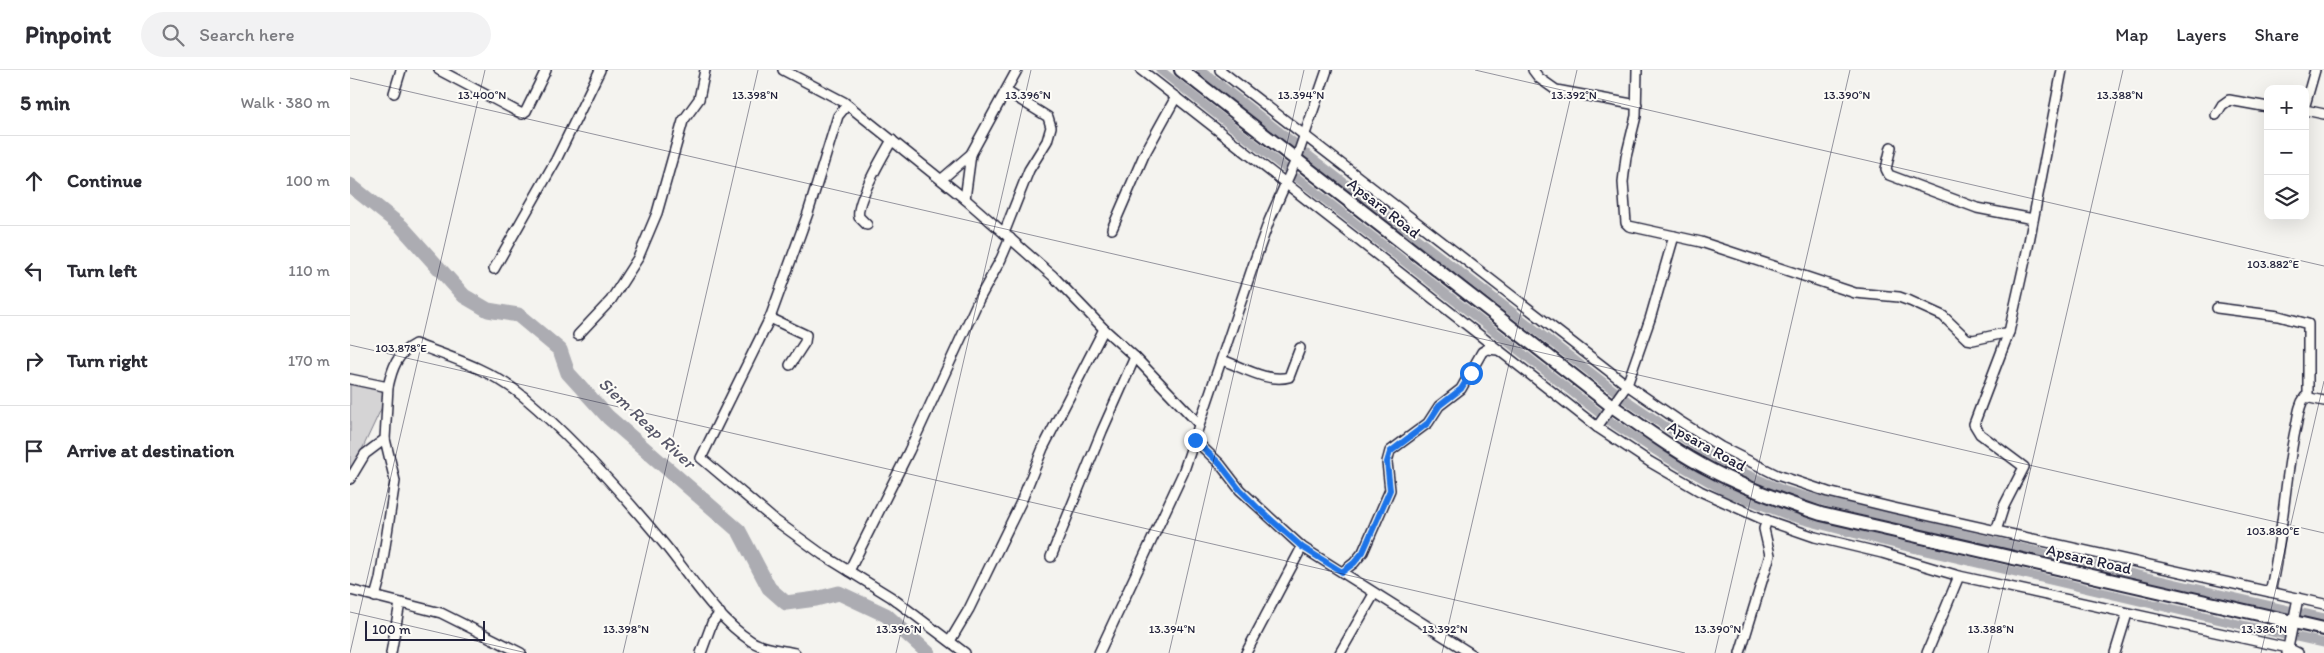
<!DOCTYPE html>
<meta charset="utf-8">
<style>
:root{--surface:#fff;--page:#f2f2f3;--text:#2b2b33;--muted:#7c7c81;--line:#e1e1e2}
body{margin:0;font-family:Itim,sans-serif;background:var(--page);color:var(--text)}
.controls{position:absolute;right:15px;top:15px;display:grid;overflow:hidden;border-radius:10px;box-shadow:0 5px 20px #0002}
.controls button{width:45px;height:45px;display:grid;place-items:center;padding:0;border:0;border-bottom:1px solid var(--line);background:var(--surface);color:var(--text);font:25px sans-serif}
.scale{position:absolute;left:15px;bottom:12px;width:120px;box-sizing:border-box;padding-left:5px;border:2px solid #22223b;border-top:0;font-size:14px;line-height:18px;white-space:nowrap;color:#22223b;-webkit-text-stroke:4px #fdfcf7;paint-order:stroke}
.stop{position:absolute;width:15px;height:15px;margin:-11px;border:4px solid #1a73e8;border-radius:50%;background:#fff}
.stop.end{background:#1a73e8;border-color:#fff;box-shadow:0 1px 5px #0008}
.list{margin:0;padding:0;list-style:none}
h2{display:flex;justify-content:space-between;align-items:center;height:65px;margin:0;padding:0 20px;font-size:21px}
h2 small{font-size:16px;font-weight:400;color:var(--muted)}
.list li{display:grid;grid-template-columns:32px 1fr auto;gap:15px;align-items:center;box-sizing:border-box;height:90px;padding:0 20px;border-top:1px solid var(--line)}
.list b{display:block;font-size:19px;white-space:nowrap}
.list em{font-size:16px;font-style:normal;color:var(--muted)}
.icon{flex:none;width:28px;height:28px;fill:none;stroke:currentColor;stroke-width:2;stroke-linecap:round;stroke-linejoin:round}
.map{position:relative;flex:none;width:1974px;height:583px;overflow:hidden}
header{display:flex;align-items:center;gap:30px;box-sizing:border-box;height:70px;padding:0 25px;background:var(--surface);border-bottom:1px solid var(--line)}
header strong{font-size:24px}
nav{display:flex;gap:28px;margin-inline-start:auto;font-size:18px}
.search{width:350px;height:45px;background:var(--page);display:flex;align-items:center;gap:12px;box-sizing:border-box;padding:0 18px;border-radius:28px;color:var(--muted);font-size:19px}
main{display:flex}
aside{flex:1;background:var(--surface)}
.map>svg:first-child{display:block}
</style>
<header>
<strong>Pinpoint</strong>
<div class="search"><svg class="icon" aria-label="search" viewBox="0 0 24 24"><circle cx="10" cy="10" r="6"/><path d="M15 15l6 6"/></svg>Search here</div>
<nav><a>Map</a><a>Layers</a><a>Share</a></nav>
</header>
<main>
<aside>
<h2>5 min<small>Walk · 380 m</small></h2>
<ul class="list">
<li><svg class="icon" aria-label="ahead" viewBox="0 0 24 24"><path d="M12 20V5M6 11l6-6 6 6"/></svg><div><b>Continue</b></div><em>100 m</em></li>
<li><svg class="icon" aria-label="left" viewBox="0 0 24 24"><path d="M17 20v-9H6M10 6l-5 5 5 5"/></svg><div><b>Turn left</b></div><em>110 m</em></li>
<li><svg class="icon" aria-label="right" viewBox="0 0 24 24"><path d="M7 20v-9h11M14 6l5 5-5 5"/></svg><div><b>Turn right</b></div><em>170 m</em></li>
<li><svg class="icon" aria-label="arrive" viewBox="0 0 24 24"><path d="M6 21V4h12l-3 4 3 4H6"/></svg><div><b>Arrive at destination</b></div></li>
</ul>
</aside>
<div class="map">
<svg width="1974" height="583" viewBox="0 0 1974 583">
<rect width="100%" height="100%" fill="#f4f3ef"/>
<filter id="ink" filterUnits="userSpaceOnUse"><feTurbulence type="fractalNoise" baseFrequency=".02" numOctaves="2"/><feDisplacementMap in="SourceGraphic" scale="10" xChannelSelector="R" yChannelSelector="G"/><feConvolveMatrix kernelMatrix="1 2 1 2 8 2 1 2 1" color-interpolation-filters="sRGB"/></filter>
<g filter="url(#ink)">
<path fill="#d5d4d5" stroke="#7c7b88" d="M 0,304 L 40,320 L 0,405 Z"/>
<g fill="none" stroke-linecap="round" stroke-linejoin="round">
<g stroke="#acacb2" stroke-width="9">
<path d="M 810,0 L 935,98"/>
<path d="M 851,0 L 947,75"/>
<path d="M 957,84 L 1265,321"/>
<path d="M 946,107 L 1249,343"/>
<path d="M 1275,329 L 1352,381 L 1394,403 L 1433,420 L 1483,434 L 1938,540"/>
<path d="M 1259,351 L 1314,386 L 1375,421 L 1442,447 L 1529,470 L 1935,565"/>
<path d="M 1952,543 L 1974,548"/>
<path d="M 1947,567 L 1974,573"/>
</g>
<path stroke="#acacb2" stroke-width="15" d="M 0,115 L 51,156 L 114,226 L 138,240 L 168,245 L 210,280 L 218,303 L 258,347 L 389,461 L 419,518 L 436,533 L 466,529 L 489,523 L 536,545 L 578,583"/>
<g stroke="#22223b" stroke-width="12">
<g id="street">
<path d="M 89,0 L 172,44 L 176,41 L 196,0"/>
<path d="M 433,0 L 494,32 L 615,129 L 703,206 L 754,259 L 785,287 L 849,354"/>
<path d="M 791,0 L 1247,357 L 1300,392 L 1350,421 L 1410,448 L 1465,467 L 1532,483 L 1609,506 L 1938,578 L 1948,583"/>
<path d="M 870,0 L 1277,315 L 1328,350 L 1371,377 L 1427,405 L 1478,422 L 1544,438 L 1974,534"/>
<path d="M 1183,0 L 1189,8 L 1206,20 L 1287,35"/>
<path d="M 44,23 L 51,0"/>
<path d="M 497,35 L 488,46 L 458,143 L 420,248 L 351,388 L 422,448 L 473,485 L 541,527 L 615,583"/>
<path d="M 1955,35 L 1965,0"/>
<path d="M 1955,40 L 1974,44"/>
<path d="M 1866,45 L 1872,35 L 1879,30 L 1918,37"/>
<path d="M 1541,77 L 1536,99 L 1539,105 L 1627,138 L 1683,149"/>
<path d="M 592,109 L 621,84 L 667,0"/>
<path d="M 615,129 L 621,84"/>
<path d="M 517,155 L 509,147 C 505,133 534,84 542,70"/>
<path d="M 762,159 L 794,85 L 826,27"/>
<path d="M 654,163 L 679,100 L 697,71 L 701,57 L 698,47 L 656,21"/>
<path d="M 1324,166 L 1351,172 L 1505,223 L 1549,227 L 1560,231 L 1593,246 L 1617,269 L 1623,270 L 1659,262"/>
<path d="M 144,199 L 206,90 L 250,0"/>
<path d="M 1867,238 L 1929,246 L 1958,254 L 1958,327"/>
<path d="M 420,248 L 456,265 L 455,272 L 440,295"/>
<path d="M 228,265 L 261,230 L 288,188 L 307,143 L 333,51 L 349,29 L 355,0"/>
<path d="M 872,290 C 892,297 918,313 939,307 L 950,278"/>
<path d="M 0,309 L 38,317 C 42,299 47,283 65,274 C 103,288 142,300 174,327 C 226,371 272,423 315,475 C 341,507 366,548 401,571 C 413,579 431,580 445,583"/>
<path d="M 1247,357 L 1277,315 L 1300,249 L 1324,166 L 1279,156 L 1276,153 L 1273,112 L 1276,87 L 1286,46 L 1287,0"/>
<path d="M 845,370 L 870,394 L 890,420 L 952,477 L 1120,583"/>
<path d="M 0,409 L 15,384 L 35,369 L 38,317"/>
<path d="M 1646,461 L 1654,436 L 1674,397 L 1630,364 L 1624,354 L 1659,262 L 1678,177 L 1712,0"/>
<path d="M 701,487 L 752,361 L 785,287"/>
<path d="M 499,501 L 559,381 L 629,229 L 651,189 L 660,168"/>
<path d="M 992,502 L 1004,493 L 1013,482 L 1040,420 L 1037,392 L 1040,381 L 1078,353 L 1089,336 L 1111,319 L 1132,282 L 1137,279 L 1148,280"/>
<path d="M 0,520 L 91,543 L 171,583"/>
<path d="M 1920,522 C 1933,469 1934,414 1945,361 C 1948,350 1948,336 1955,327 L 1974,331"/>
<path d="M 25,527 L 30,509 L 45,411 L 35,369"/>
<path d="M 600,571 L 619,539 L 671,432 L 693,378 L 754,259"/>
<path d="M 41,583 L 50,533"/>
<path d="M 351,583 L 362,553 L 370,543"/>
<path d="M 749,583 L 833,403 L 905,190 L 919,151 L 946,90 L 977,0"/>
<path d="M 896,583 L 952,477"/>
<path d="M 990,583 L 1024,524"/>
<path d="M 1390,583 L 1420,485 L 1414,459 L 1417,450"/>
<path d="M 1577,583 L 1609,506"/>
<path d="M 1765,583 L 1777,544"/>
<path d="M 1937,583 L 1948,528"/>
</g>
</g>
<g stroke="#22223b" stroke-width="16">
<path id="secondary" d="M 831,0 L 1262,336 C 1294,358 1326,382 1361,400 C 1397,419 1434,432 1471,444 L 1974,559"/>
</g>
<use href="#street" stroke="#fdfcf7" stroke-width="9"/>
<use href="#secondary" stroke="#fdfcf7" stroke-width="12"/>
</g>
</g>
<g fill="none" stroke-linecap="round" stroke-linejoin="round" filter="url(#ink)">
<path stroke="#1a73e8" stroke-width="6" d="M 845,370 L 870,394 L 890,420 L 909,439 L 952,477 L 992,502 L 1004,493 L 1013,482 L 1040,420 L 1037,392 L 1040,382 L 1078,353 L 1089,336 L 1111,319 L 1121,303"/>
</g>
<path fill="none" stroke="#22223b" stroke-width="1" stroke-opacity="0.45" d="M 1125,0 L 1974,196M 0,8 L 1974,463M 0,275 L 1335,583M 0,542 L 177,583M 0,583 L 135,0M 273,583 L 408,0M 546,583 L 681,0M 819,583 L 954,0M 1092,583 L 1227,0M 1365,583 L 1500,0M 1638,583 L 1773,0M 1911,583 L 1974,311"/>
<g text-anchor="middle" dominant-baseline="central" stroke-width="4" stroke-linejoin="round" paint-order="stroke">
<g font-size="16" fill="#22223b" stroke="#fdfcf7">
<text transform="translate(1034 138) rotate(38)">Apsara Road</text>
<text transform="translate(1357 376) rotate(29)">Apsara Road</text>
<text transform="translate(1739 489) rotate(13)">Apsara Road</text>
</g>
<g font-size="18" font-style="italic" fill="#59596b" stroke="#fdfcf7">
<text transform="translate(297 353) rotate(43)">Siem Reap River</text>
</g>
</g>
<g font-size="12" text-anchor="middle" fill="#22223b" stroke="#fdfcf7" stroke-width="4" stroke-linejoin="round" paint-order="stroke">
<text x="132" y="29">13.400°N</text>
<text x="405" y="29">13.398°N</text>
<text x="678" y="29">13.396°N</text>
<text x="1224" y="29">13.392°N</text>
<text x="1497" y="29">13.390°N</text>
<text x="1770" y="29">13.388°N</text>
<text x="951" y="29">13.394°N</text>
<text x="1923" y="198">103.882°E</text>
<text x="51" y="282">103.878°E</text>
<text x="1923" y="465">103.880°E</text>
<text x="276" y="563">13.398°N</text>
<text x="549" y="563">13.396°N</text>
<text x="822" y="563">13.394°N</text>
<text x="1095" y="563">13.392°N</text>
<text x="1368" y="563">13.390°N</text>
<text x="1641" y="563">13.388°N</text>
<text x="1914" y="563">13.386°N</text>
</g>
</svg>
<div class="controls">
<button>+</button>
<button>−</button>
<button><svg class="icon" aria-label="layers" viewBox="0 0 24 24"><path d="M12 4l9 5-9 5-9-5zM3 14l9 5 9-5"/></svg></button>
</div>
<div class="scale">100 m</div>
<div class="stop" style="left:1121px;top:303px"></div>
<div class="stop end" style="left:845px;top:370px"></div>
</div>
</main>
